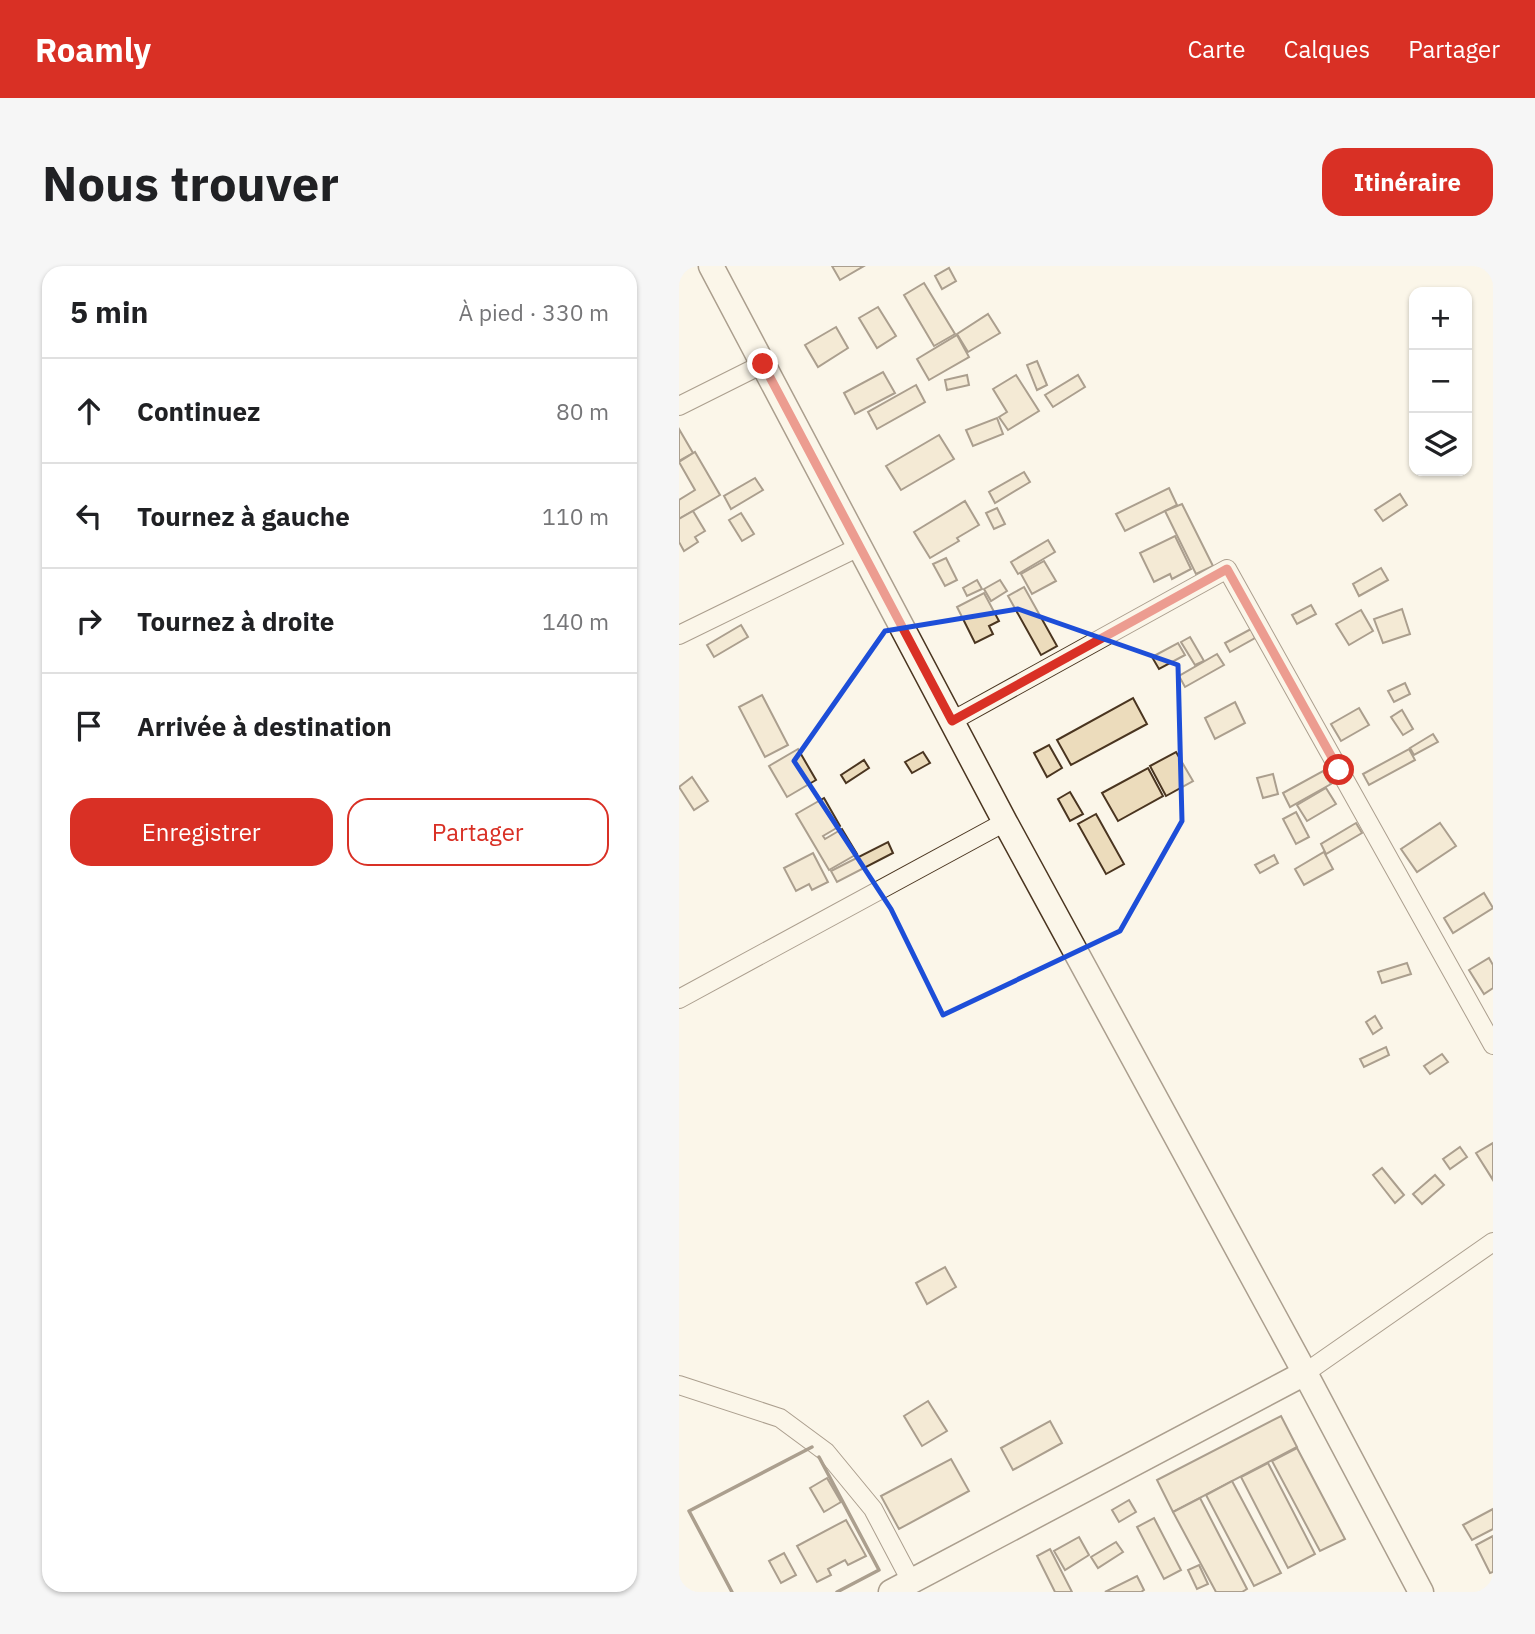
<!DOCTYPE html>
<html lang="fr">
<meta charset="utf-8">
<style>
:root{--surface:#fff;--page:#f6f6f6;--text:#202124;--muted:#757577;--line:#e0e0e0;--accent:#d93025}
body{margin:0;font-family:"IBM Plex Sans",sans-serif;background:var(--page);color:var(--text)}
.controls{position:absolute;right:21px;top:21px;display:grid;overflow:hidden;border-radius:14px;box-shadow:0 2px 5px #0004}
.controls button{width:63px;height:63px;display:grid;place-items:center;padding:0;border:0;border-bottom:2px solid var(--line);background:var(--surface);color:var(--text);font:35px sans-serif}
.stop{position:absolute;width:21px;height:21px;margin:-16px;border:5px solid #d93025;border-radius:50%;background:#fff}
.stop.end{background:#d93025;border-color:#fff;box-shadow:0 2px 7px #0008}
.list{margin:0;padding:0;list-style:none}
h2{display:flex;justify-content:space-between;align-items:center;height:91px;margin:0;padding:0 28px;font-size:30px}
h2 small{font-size:23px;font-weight:400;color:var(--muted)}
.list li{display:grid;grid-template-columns:46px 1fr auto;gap:21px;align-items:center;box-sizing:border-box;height:105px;padding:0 28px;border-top:2px solid var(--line)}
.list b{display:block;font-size:26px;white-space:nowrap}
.list em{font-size:23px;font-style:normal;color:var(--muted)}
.actions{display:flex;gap:14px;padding:21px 28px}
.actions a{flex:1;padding:16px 0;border:2px solid var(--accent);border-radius:21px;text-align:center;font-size:24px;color:var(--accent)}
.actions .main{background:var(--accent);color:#fff}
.icon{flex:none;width:38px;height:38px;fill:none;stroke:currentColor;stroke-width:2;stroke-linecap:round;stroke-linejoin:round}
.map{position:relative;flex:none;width:814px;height:1326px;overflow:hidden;border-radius:21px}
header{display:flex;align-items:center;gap:42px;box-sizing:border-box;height:98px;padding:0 35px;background:var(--accent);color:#fff}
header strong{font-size:33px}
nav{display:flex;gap:38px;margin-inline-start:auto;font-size:24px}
.intro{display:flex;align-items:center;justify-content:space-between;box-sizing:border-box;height:168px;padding:0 42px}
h1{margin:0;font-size:49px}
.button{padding:18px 32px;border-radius:21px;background:var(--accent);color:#fff;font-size:24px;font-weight:700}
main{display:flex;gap:42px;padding:0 42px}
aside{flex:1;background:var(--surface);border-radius:21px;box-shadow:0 2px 5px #0004}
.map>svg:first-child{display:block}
</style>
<header>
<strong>Roamly</strong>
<nav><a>Carte</a><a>Calques</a><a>Partager</a></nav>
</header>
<div class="intro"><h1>Nous trouver</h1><a class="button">Itinéraire</a></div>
<main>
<aside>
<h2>5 min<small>À pied · 330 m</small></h2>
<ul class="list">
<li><svg class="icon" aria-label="ahead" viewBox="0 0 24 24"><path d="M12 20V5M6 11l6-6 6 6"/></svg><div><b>Continuez</b></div><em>80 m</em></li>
<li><svg class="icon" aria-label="left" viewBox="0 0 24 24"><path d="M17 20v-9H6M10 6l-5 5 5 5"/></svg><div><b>Tournez à gauche</b></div><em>110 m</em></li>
<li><svg class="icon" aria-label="right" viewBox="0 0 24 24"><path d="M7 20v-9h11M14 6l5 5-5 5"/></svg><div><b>Tournez à droite</b></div><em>140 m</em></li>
<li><svg class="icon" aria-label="arrive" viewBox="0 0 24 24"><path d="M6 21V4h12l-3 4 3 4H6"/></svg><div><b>Arrivée à destination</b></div></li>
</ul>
<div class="actions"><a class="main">Enregistrer</a><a>Partager</a></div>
</aside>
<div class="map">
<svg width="814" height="1326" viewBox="0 0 814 1326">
<rect width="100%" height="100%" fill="#fbf6e9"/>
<g fill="#ecdcbc" stroke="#4a3520" stroke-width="2">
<path d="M 153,0 L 185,0 L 161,14 Z"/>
<path d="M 270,2 L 277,15 L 263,23 L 256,10 Z"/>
<path d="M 245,17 L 276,68 L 255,80 L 225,29 Z"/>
<path d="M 199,41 L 217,70 L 198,82 L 180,52 Z"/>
<path d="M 309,48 L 321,67 L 289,86 L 278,68 Z"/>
<path d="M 157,61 L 169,82 L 139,101 L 126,79 Z"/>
<path d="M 278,69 L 290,91 L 250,114 L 238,93 Z"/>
<path d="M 358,95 L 368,119 L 358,124 L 348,99 Z"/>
<path d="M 204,106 L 216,127 L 176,148 L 165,127 Z"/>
<path d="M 288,109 L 290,119 L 268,124 L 266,114 Z"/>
<path d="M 337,109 L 360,145 L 329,164 L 320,151 L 328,146 L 314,123 Z"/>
<path d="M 399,109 L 406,121 L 374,141 L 366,129 Z"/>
<path d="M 237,119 L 246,136 L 198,163 L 189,146 Z"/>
<path d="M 318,152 L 324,168 L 294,180 L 287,164 Z"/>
<path d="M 0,163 L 14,187 L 0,195 Z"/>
<path d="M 260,169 L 275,193 L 222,224 L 207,200 Z"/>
<path d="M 16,186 L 41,229 L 0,253 L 0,234 L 16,224 L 0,196 Z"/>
<path d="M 345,206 L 351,216 L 316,237 L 310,226 Z"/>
<path d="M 76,212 L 84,224 L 52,243 L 45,230 Z"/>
<path d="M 490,222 L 498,239 L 446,265 L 437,248 Z"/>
<path d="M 721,228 L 728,239 L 704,255 L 696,244 Z"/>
<path d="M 286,235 L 300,259 L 278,272 L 280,275 L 251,292 L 235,266 Z"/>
<path d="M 503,238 L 534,300 L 517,308 L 486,245 Z"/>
<path d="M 318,242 L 326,258 L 315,263 L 307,247 Z"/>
<path d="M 14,245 L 26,265 L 16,271 L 19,276 L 5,285 L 0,276 L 0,253 Z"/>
<path d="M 62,247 L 75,268 L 63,275 L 50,254 Z"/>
<path d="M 496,270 L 512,303 L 493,313 L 491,308 L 475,316 L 461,287 Z"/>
<path d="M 369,274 L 376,286 L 339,308 L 332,296 Z"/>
<path d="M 267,292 L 278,314 L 266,320 L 254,298 Z"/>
<path d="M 365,295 L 377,315 L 353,328 L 342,308 Z"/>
<path d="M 702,302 L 709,314 L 680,330 L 674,318 Z"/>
<path d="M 298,314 L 303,323 L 288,330 L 284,322 Z"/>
<path d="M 321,314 L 328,325 L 312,335 L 305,323 Z"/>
<path d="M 345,321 L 378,380 L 362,389 L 329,330 Z"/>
<path d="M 305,327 L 320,355 L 310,360 L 314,368 L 296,377 L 278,341 Z"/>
<path d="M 632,339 L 637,348 L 618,358 L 613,349 Z"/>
<path d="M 723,343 L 731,368 L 704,377 L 695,353 Z"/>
<path d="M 682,344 L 694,365 L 670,379 L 657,358 Z"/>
<path d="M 62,359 L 69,371 L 35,391 L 28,379 Z"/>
<path d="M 572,363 L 576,372 L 551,386 L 546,377 Z"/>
<path d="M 511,371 L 525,395 L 516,399 L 502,376 Z"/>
<path d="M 499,377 L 506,389 L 480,403 L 473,391 Z"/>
<path d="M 538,388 L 545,399 L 506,421 L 500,410 Z"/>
<path d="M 726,417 L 731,428 L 715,436 L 709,425 Z"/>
<path d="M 83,429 L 109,479 L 86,491 L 60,441 Z"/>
<path d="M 454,432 L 468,458 L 392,499 L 378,474 Z"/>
<path d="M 556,436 L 566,457 L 536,473 L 526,452 Z"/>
<path d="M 680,442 L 690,459 L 662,475 L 652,458 Z"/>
<path d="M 723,444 L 734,463 L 724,469 L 712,451 Z"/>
<path d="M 754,468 L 759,476 L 735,489 L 731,482 Z"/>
<path d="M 370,479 L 383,502 L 368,511 L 355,487 Z"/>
<path d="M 119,483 L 137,514 L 108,531 L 90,500 Z"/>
<path d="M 730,483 L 736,494 L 690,519 L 684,508 Z"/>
<path d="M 244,486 L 251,497 L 233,507 L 226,496 Z"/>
<path d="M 497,486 L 514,515 L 487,530 L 471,500 Z"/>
<path d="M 185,494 L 190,502 L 167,517 L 162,509 Z"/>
<path d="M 469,502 L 484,530 L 439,555 L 423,527 Z"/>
<path d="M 644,505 L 652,518 L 611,541 L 604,527 Z"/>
<path d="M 594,508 L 599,528 L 584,532 L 578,512 Z"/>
<path d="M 13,511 L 29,535 L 15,544 L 0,521 Z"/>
<path d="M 647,522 L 657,538 L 628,555 L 618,539 Z"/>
<path d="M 391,526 L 404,548 L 391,555 L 379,533 Z"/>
<path d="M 145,532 L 161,560 L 144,570 L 146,573 L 163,563 L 178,588 L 150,604 L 117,548 Z"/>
<path d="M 617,546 L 630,571 L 617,578 L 604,553 Z"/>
<path d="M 417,548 L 445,598 L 427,608 L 399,558 Z"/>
<path d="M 677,557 L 683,567 L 647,588 L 642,578 Z"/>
<path d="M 761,557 L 777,580 L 738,606 L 722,583 Z"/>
<path d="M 209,576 L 214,587 L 158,616 L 152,605 Z"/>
<path d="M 645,586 L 654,603 L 625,619 L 616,603 Z"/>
<path d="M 134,587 L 149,616 L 133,624 L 130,618 L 117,625 L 105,602 Z"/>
<path d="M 595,589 L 599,597 L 581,607 L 576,599 Z"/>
<path d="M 805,627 L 814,642 L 774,667 L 765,652 Z"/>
<path d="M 810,692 L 814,699 L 814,722 L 805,728 L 790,704 Z"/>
<path d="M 728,697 L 732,708 L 703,717 L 699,706 Z"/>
<path d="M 696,750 L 703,762 L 694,768 L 687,756 Z"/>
<path d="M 707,781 L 710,789 L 685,801 L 681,793 Z"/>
<path d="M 763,788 L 769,796 L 751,808 L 745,800 Z"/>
<path d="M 814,877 L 814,914 L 797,887 Z"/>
<path d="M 781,881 L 788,891 L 771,903 L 764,893 Z"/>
<path d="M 703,902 L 725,929 L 716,937 L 694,909 Z"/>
<path d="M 756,909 L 765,919 L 743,938 L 734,928 Z"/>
<path d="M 266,1001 L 277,1021 L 248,1038 L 237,1017 Z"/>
<path d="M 249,1135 L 268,1165 L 243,1180 L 225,1150 Z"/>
<path d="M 602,1150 L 618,1181 L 494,1246 L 478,1214 Z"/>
<path d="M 371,1155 L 383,1177 L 334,1204 L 322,1182 Z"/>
<path d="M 618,1182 L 666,1273 L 641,1285 L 593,1195 Z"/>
<path d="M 272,1193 L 290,1225 L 220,1263 L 202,1230 Z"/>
<path d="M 589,1197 L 636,1288 L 609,1302 L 562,1211 Z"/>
<path d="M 148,1212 L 162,1236 L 145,1246 L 131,1222 Z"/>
<path d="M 553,1215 L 602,1307 L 575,1320 L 527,1229 Z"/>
<path d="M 521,1232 L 568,1323 L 563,1326 L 537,1326 L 494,1246 Z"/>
<path d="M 450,1234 L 457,1246 L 440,1256 L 433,1244 Z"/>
<path d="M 814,1243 L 814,1263 L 793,1274 L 784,1259 Z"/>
<path d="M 475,1252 L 502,1304 L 485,1313 L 458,1261 Z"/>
<path d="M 167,1254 L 187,1290 L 169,1299 L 166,1294 L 149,1303 L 152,1309 L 138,1316 L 118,1280 Z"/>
<path d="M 814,1270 L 814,1306 L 811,1307 L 797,1279 Z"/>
<path d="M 400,1271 L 410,1289 L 386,1304 L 375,1285 Z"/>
<path d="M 437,1276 L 444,1286 L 419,1302 L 412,1291 Z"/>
<path d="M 371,1283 L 393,1326 L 376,1326 L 358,1290 Z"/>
<path d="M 105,1287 L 117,1309 L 102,1317 L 90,1295 Z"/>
<path d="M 520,1299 L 529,1318 L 518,1323 L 509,1304 Z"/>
<path d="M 458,1310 L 465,1324 L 462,1326 L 426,1326 Z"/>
</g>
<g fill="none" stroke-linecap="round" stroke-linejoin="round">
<g stroke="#4a3520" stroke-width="20">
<g id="street">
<path d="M 0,140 L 84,98"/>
<path d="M 0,369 L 180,281"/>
<path d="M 273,455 L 548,303 L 814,779"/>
<path d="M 0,733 L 326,556"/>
<path d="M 626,1107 L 814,976"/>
<path d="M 0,1119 L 101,1152 L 147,1186 L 194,1243 L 232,1315"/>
</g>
</g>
<g stroke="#4a3520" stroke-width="27">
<g id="secondary">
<path d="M 32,0 L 326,556 L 626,1107 L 742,1326"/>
<path d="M 212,1326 L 626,1107"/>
</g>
</g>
<use href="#street" stroke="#fbf6e9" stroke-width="18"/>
<use href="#secondary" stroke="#fbf6e9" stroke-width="24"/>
<g stroke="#4a3520" stroke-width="3.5">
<path d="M 140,1191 L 200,1304 L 158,1326"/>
<path d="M 53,1326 L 10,1245 L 133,1181"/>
</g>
</g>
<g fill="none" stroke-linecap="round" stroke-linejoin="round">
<path stroke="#d93025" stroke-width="9" d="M 84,98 L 273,455 L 548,303 L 660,504"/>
</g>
<path d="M0 0H814V1326H0ZM 339,343 L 499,399 L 503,555 L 441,665 L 264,749 L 212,643 L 115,495 L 206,365 Z" fill="#fbf6e9" fill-opacity=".55" fill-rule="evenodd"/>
<path fill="none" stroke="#1d4ed8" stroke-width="5" stroke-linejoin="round" d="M 339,343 L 499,399 L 503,555 L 441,665 L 264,749 L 212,643 L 115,495 L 206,365 Z"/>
</svg>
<div class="controls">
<button>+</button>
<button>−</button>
<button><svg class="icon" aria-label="layers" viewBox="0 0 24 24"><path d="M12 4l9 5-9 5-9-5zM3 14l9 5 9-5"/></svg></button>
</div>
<div class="stop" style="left:660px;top:504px"></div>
<div class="stop end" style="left:84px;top:98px"></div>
</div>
</main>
